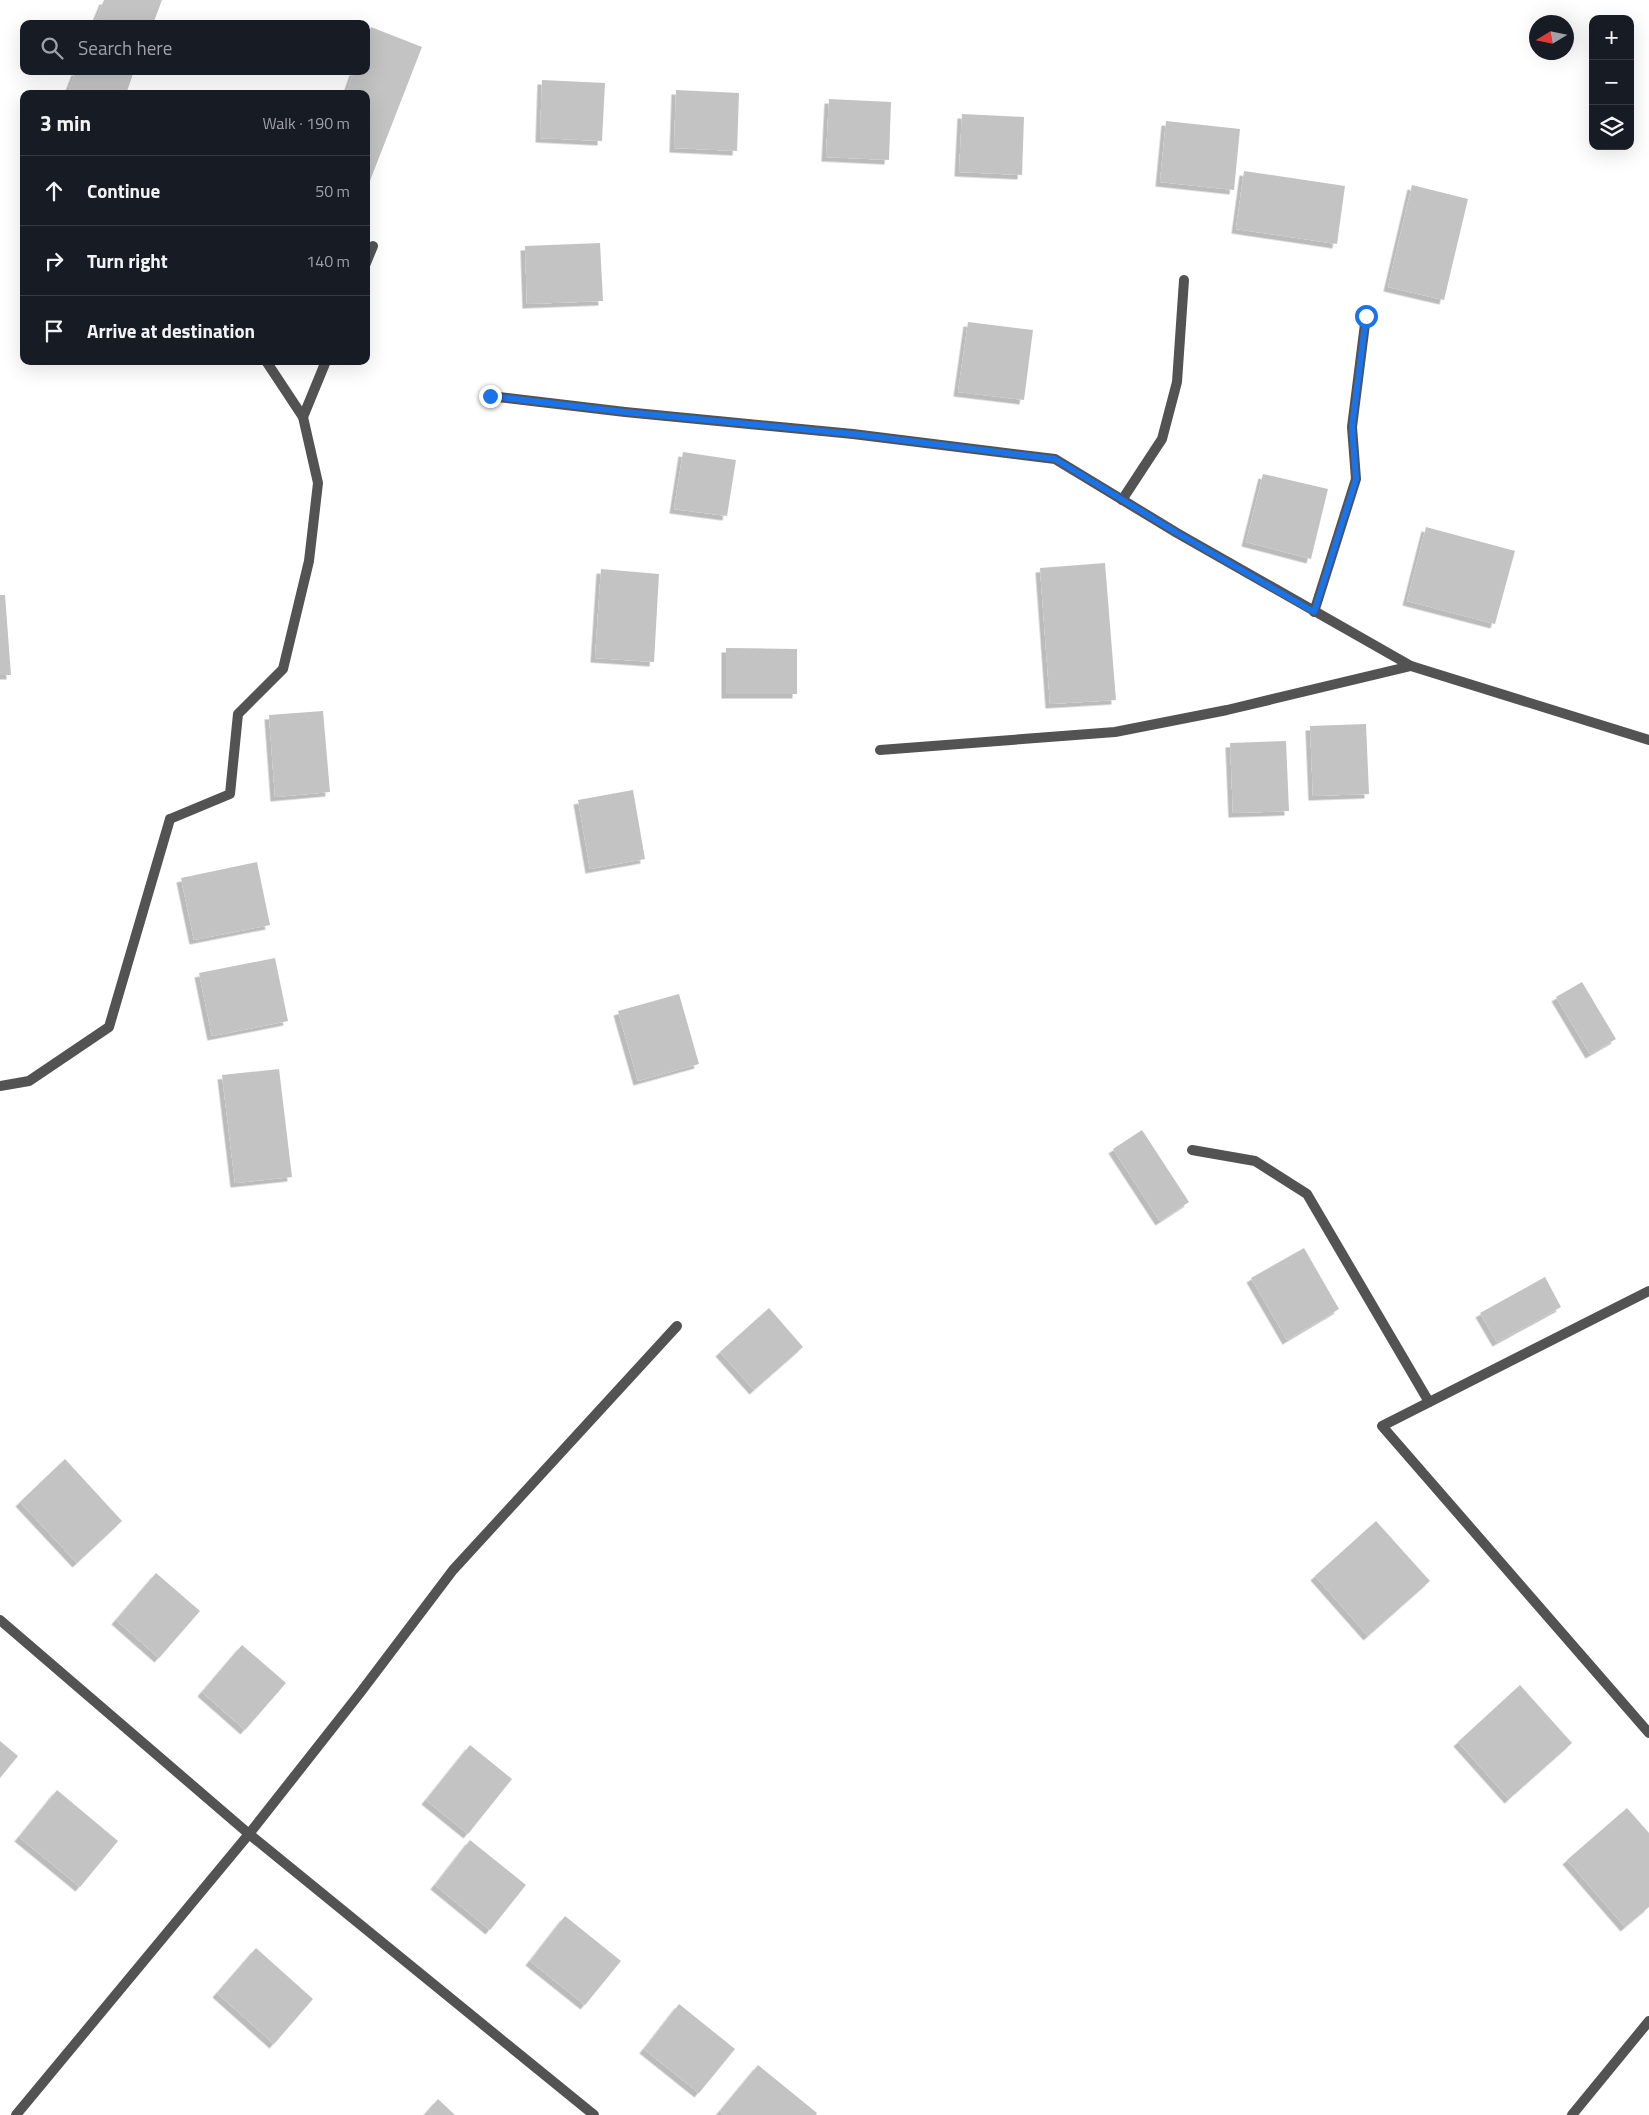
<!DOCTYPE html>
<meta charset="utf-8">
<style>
:root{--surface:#171b24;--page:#20242c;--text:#f1f3f6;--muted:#9ea1a6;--line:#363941}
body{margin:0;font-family:"Titillium Web",sans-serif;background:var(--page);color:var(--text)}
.controls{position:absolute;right:15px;top:15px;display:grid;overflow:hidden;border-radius:10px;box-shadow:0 5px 20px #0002}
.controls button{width:45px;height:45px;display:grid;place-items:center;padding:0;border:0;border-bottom:1px solid var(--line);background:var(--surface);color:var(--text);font:25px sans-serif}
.compass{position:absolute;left:1529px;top:15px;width:45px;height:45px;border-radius:50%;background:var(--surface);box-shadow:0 5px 20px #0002;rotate:260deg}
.stop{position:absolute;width:15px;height:15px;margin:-11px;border:4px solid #1a73e8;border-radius:50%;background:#fff}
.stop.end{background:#1a73e8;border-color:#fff;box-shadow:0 1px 5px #0008}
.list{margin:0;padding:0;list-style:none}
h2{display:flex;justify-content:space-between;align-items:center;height:65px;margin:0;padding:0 20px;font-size:21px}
h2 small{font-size:16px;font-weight:400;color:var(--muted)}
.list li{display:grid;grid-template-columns:32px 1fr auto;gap:15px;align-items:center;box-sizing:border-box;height:70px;padding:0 20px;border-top:1px solid var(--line)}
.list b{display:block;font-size:19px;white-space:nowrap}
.list em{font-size:16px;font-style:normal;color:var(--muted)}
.icon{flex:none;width:28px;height:28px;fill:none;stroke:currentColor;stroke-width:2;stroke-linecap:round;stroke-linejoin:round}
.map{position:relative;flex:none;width:1649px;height:2115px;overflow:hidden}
.search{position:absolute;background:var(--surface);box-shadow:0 5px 20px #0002;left:20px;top:20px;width:350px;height:55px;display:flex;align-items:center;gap:12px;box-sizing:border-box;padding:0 18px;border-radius:10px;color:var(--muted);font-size:19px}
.panel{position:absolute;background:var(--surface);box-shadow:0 5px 20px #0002;left:20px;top:90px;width:350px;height:275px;border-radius:10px}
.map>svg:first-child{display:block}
</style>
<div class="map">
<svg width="1649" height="2115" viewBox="0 0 1649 2115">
<defs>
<filter id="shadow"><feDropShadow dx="-4.5" dy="4.5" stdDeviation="0" flood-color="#0004"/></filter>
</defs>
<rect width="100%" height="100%" fill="#fff"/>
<g fill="#c3c3c3" filter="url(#shadow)">
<path d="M 104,0 L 162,0 L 153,24 L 94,24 Z"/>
<path d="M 371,27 L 422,47 L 366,191 L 366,94 L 346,94 L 354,71 L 366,71 L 366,40 Z"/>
<path d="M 76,71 L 134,71 L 126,94 L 80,94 L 69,89 Z"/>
<path d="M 542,80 L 605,83 L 602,141 L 540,138 Z"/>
<path d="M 676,90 L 739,93 L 737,151 L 674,148 Z"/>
<path d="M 829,99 L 891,102 L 889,160 L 826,157 Z"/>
<path d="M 962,114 L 1024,117 L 1022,175 L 959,172 Z"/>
<path d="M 1166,121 L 1240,129 L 1234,190 L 1160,182 Z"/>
<path d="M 1244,171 L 1345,186 L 1337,244 L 1236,229 Z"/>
<path d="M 1412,185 L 1468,199 L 1444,300 L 1388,287 Z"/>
<path d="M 600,243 L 603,301 L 527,304 L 525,246 Z"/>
<path d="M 968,322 L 1033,330 L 1024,400 L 958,392 Z"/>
<path d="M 683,452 L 736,460 L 727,516 L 674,509 Z"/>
<path d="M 1263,474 L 1328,489 L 1311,559 L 1246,542 Z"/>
<path d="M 1426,527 L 1515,551 L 1495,624 L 1407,601 Z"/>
<path d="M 1105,563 L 1116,700 L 1050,704 L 1040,568 Z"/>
<path d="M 601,569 L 659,574 L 654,662 L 595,658 Z"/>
<path d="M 0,595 L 5,595 L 11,675 L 0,675 Z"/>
<path d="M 726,648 L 797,649 L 797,694 L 726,694 Z"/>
<path d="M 323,711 L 330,792 L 275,797 L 269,715 Z"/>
<path d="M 1366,724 L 1369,794 L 1313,796 L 1310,726 Z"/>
<path d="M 1286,741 L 1289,811 L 1233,813 L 1230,743 Z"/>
<path d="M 633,790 L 645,859 L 590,869 L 578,800 Z"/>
<path d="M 257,862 L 270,925 L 194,940 L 181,878 Z"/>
<path d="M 275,958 L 288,1021 L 212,1036 L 199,973 Z"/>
<path d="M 1582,982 L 1616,1039 L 1590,1054 L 1556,997 Z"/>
<path d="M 679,994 L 699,1064 L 638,1081 L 618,1011 Z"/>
<path d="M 279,1069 L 292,1177 L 235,1183 L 222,1075 Z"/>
<path d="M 1142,1130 L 1189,1202 L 1160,1221 L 1113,1149 Z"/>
<path d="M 1304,1248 L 1339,1309 L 1287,1340 L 1251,1278 Z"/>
<path d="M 1545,1277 L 1561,1307 L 1497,1342 L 1480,1313 Z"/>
<path d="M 769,1308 L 803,1347 L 754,1390 L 720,1352 Z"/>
<path d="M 65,1459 L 122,1521 L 77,1563 L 20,1502 Z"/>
<path d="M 1376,1521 L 1430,1581 L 1368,1636 L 1315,1576 Z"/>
<path d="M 156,1573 L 200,1611 L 159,1658 L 116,1620 Z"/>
<path d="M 242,1645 L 286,1683 L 245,1730 L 202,1692 Z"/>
<path d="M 1520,1685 L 1572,1743 L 1509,1799 L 1458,1742 Z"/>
<path d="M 0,1741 L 18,1756 L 0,1778 Z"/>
<path d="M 470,1745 L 512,1779 L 468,1834 L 426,1800 Z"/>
<path d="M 57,1790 L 118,1841 L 80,1887 L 19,1837 Z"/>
<path d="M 1627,1808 L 1649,1833 L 1649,1907 L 1625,1927 L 1567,1860 Z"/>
<path d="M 470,1840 L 526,1885 L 490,1930 L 435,1885 Z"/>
<path d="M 565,1916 L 621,1961 L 585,2005 L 530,1961 Z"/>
<path d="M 256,1948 L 313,1999 L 274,2044 L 217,1993 Z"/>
<path d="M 679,2004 L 735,2049 L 699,2093 L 644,2049 Z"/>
<path d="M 758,2065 L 817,2113 L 816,2115 L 725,2115 L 720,2111 Z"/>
<path d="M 438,2099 L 455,2115 L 424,2115 Z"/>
</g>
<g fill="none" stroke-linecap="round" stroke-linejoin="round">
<g stroke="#535353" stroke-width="10">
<path d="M 366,263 L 373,246"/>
<path d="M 303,417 L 326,361"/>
<path d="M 1122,500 L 1162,439 L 1177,382 L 1184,280"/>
<path d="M 1314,612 L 1356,479 L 1352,427 L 1366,316"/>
<path d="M 170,819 L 230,794 L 238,714 L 283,669 L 309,561 L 318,483 L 303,417 L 266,361"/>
<path d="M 1192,1150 L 1255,1161 L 1307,1194 L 1429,1402"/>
<path d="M 249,1834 L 360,1693 L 453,1570 L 677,1326"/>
</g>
<g stroke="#535353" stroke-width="10">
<path d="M 490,396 L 625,412 L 853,434 L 1055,459 L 1177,533 L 1411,666 L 1649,740"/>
<path d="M 880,750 L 1115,732 L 1227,710 L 1411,666"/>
<path d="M 0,1086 L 29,1081 L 109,1027 L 170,819"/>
<path d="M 1649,1291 L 1382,1426 L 1649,1733"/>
<path d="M 0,1620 L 249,1834 L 594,2115"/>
<path d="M 16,2115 L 249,1834"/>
<path d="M 1572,2115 L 1649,2021"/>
</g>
</g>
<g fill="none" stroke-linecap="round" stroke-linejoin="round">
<path stroke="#1a73e8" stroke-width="6" d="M 490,396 L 625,412 L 853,434 L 1055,459 L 1177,533 L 1314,612 L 1356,479 L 1352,427 L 1366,316"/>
</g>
</svg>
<div class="controls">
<button>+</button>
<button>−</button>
<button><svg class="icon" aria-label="layers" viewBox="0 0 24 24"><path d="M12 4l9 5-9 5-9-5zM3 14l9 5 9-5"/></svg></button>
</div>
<svg class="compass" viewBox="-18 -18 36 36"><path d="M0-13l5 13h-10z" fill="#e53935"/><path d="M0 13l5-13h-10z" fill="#9ea1a6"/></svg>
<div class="stop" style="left:1366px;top:316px"></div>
<div class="stop end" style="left:490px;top:396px"></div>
<div class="search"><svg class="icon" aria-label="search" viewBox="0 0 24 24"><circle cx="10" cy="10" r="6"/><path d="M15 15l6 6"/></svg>Search here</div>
<section class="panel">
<h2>3 min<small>Walk · 190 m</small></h2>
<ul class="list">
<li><svg class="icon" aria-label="ahead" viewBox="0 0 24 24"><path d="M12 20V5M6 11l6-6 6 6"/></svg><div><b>Continue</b></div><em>50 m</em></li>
<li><svg class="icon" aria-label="right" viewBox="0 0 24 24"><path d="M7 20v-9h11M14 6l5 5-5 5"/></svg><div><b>Turn right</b></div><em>140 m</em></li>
<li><svg class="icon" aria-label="arrive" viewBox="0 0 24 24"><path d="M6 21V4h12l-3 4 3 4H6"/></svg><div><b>Arrive at destination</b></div></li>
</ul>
</section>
</div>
